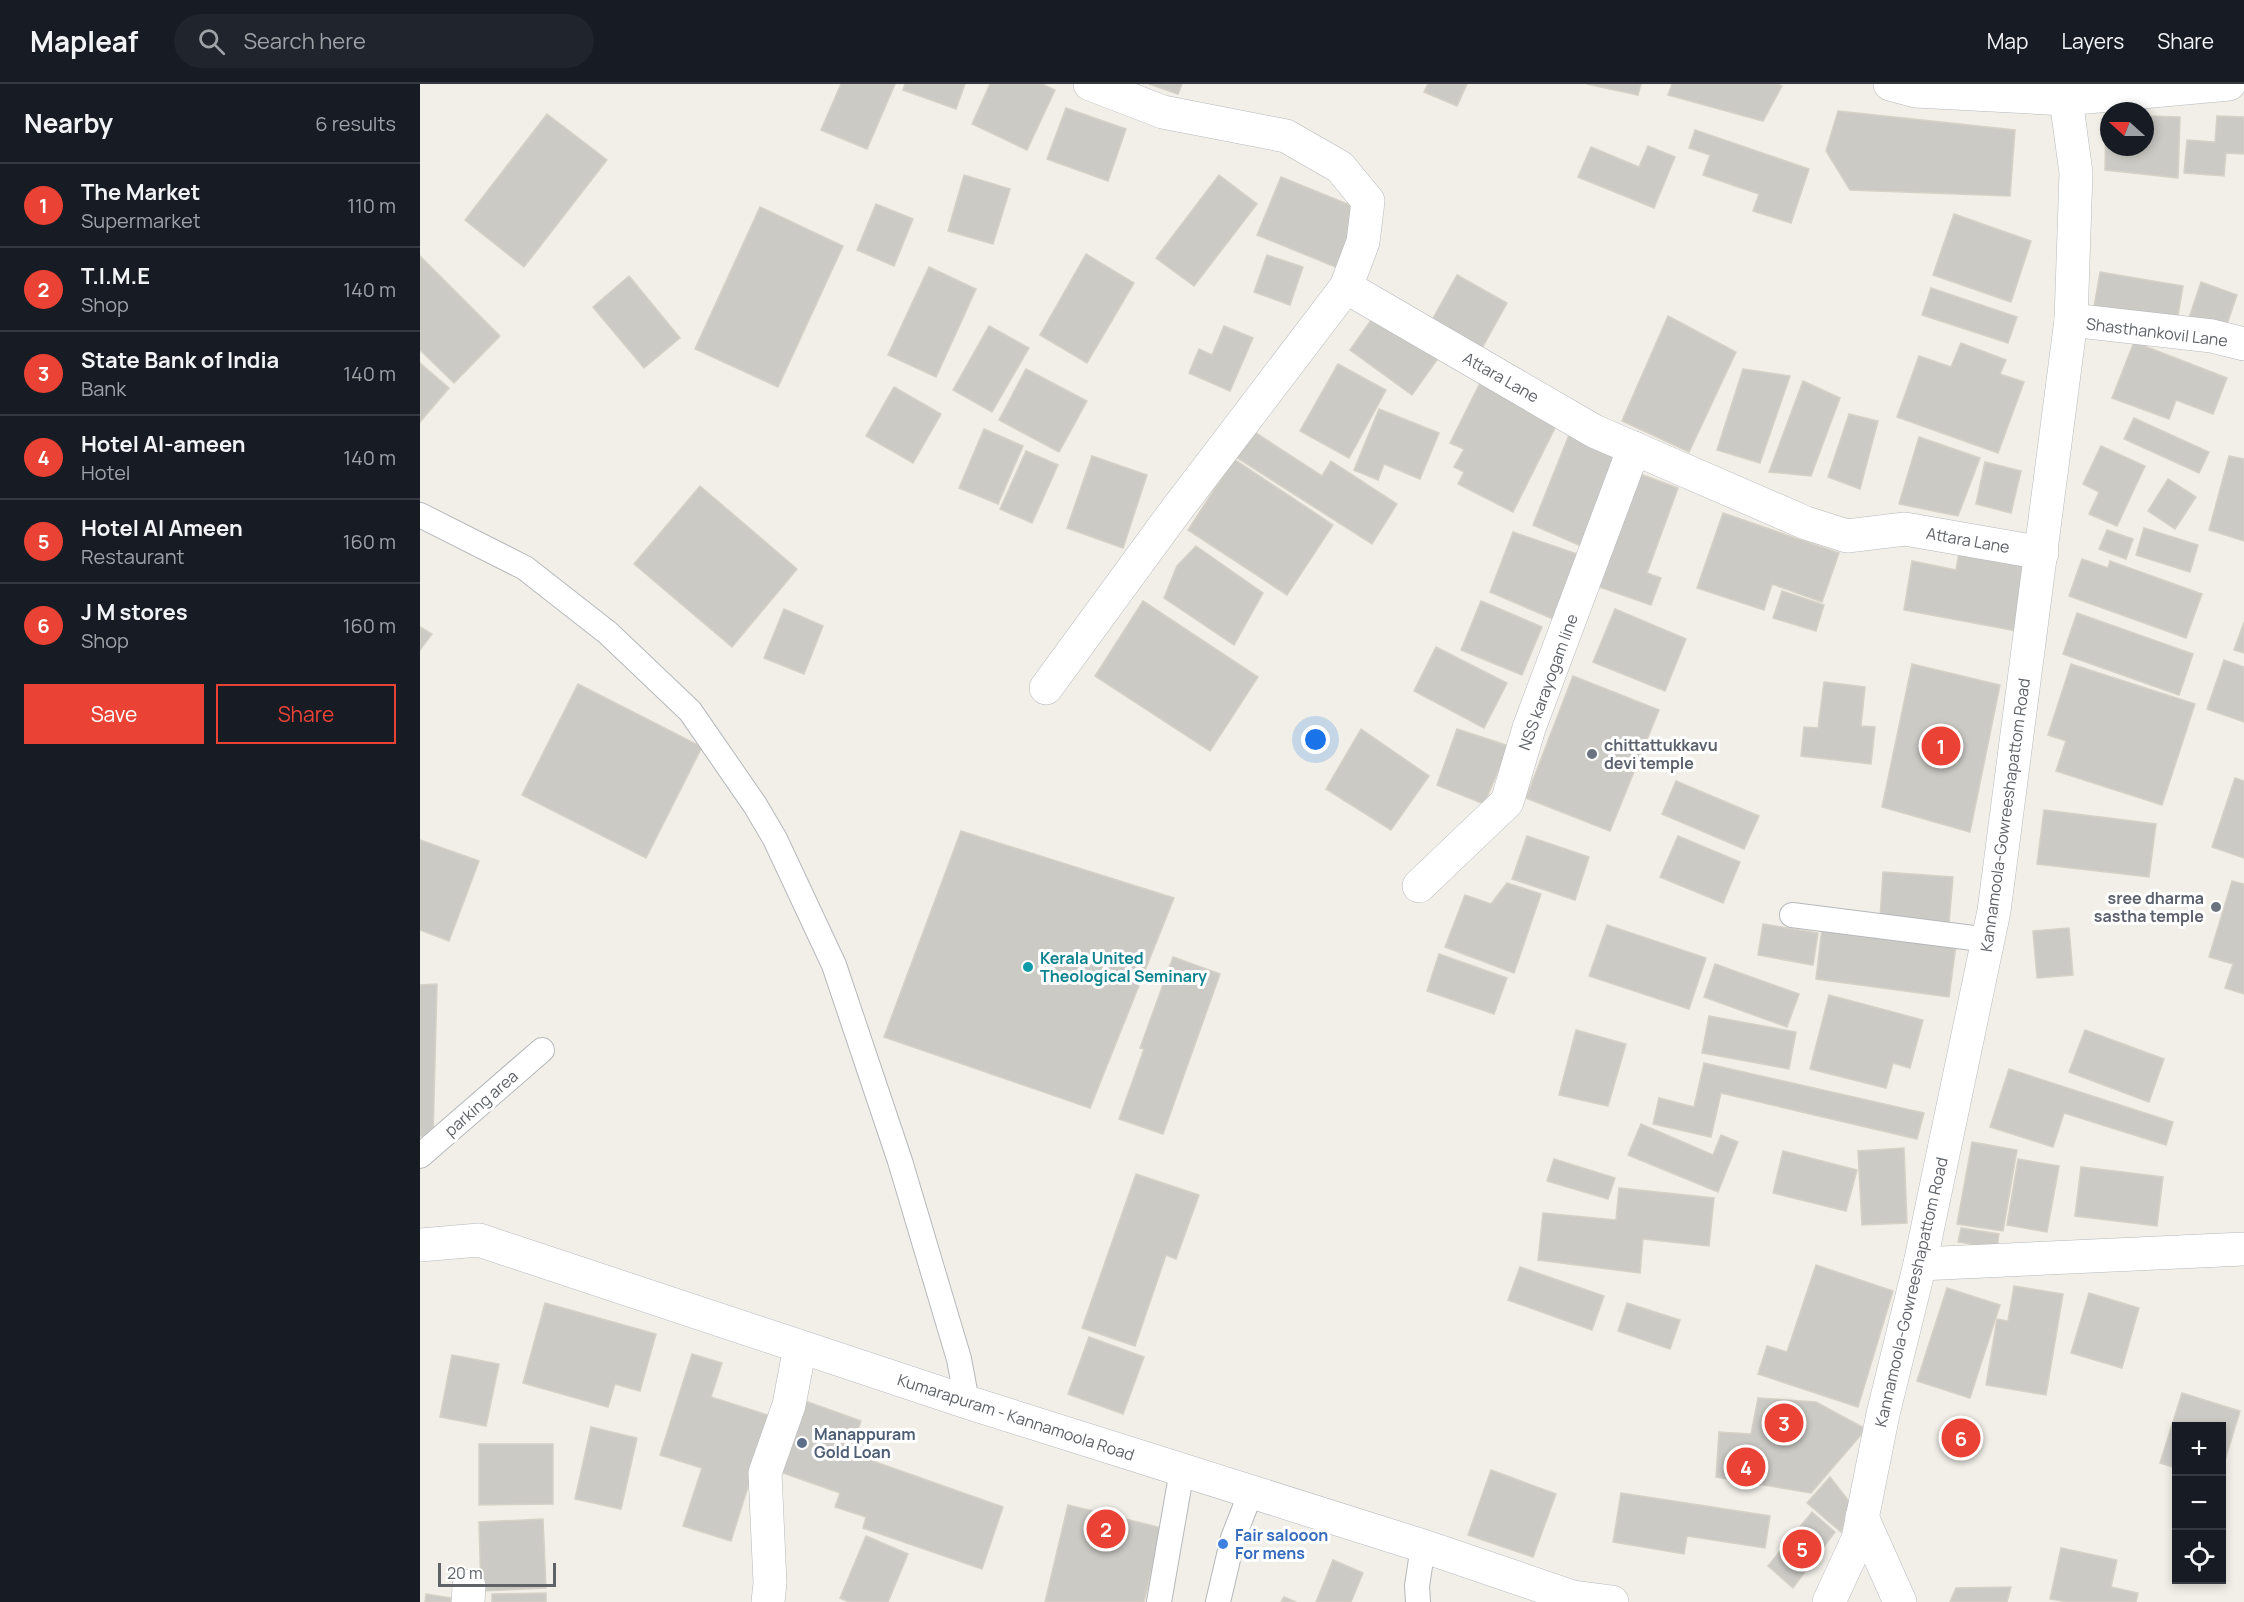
<!DOCTYPE html>
<meta charset="utf-8">
<style>
:root{--surface:#171b24;--page:#20242c;--text:#f1f3f6;--muted:#9ea1a6;--line:#363941;--accent:#ea4335}
body{margin:0;font-family:Manrope,sans-serif;background:var(--page);color:var(--text)}
.controls{position:absolute;right:18px;bottom:18px;display:grid;overflow:hidden;border-radius:0px;box-shadow:0 3px 9px #0003}
.controls button{width:54px;height:54px;display:grid;place-items:center;padding:0;border:0;border-bottom:2px solid var(--line);background:var(--surface);color:var(--text);font:30px sans-serif}
.compass{position:absolute;left:1680px;top:18px;width:54px;height:54px;border-radius:50%;background:var(--surface);box-shadow:0 3px 9px #0003;rotate:291deg}
.scale{position:absolute;left:18px;bottom:15px;width:118px;box-sizing:border-box;padding-left:6px;border:3px solid #5f6368;border-top:0;font-size:16px;line-height:21px;white-space:nowrap;color:#5f6368;-webkit-text-stroke:4px #fff;paint-order:stroke}
.you{position:absolute;left:896px;top:656px;width:21px;height:21px;margin:-15px;border:4px solid #fff;border-radius:50%;background:#1a73e8;box-shadow:0 0 0 9px #1a73e833}
.badge{display:grid;place-items:center;width:39px;height:39px;border-radius:50%;background:var(--accent);color:#fff;font-size:20px;font-weight:700}
.pin{position:absolute;translate:-50% -50%;border:3px solid #fff;box-shadow:0 2px 6px #0006}
.list{margin:0;padding:0;list-style:none}
h2{display:flex;justify-content:space-between;align-items:center;height:78px;margin:0;padding:0 24px;font-size:26px}
h2 small{font-size:20px;font-weight:400;color:var(--muted)}
.list li{display:grid;grid-template-columns:39px 1fr auto;gap:18px;align-items:center;box-sizing:border-box;height:84px;padding:0 24px;border-top:2px solid var(--line)}
.list b{display:block;font-size:22px;white-space:nowrap}
.list p{margin:0;font-size:20px;white-space:nowrap;color:var(--muted)}
.list em{font-size:20px;font-style:normal;color:var(--muted)}
.actions{display:flex;gap:12px;padding:18px 24px}
.actions a{flex:1;padding:14px 0;border:2px solid var(--accent);border-radius:0px;text-align:center;font-size:21px;color:var(--accent)}
.actions .main{background:var(--accent);color:#fff}
.icon{flex:none;width:33px;height:33px;fill:none;stroke:currentColor;stroke-width:2;stroke-linecap:round;stroke-linejoin:round}
.map{position:relative;flex:none;width:1824px;height:1518px;overflow:hidden}
header{display:flex;align-items:center;gap:36px;box-sizing:border-box;height:84px;padding:0 30px;background:var(--surface);border-bottom:2px solid var(--line)}
header strong{font-size:28px}
nav{display:flex;gap:33px;margin-inline-start:auto;font-size:21px}
.search{width:420px;height:54px;background:var(--page);display:flex;align-items:center;gap:15px;box-sizing:border-box;padding:0 21px;border-radius:33px;color:var(--muted);font-size:22px}
main{display:flex}
aside{flex:1;background:var(--surface)}
.map>svg:first-child{display:block}
</style>
<header>
<strong>Mapleaf</strong>
<div class="search"><svg class="icon" aria-label="search" viewBox="0 0 24 24"><circle cx="10" cy="10" r="6"/><path d="M15 15l6 6"/></svg>Search here</div>
<nav><a>Map</a><a>Layers</a><a>Share</a></nav>
</header>
<main>
<aside>
<h2>Nearby<small>6 results</small></h2>
<ul class="list">
<li><span class="badge">1</span><div><b>The Market</b><p>Supermarket</p></div><em>110 m</em></li>
<li><span class="badge">2</span><div><b>T.I.M.E</b><p>Shop</p></div><em>140 m</em></li>
<li><span class="badge">3</span><div><b>State Bank of India</b><p>Bank</p></div><em>140 m</em></li>
<li><span class="badge">4</span><div><b>Hotel Al-ameen</b><p>Hotel</p></div><em>140 m</em></li>
<li><span class="badge">5</span><div><b>Hotel Al Ameen</b><p>Restaurant</p></div><em>160 m</em></li>
<li><span class="badge">6</span><div><b>J M stores</b><p>Shop</p></div><em>160 m</em></li>
</ul>
<div class="actions"><a class="main">Save</a><a>Share</a></div>
</aside>
<div class="map">
<svg width="1824" height="1518" viewBox="0 0 1824 1518">
<rect width="100%" height="100%" fill="#f1efe8"/>
<g fill="#cccac5" stroke="#d6d1c6" stroke-width="1.5">
<path d="M 421,0 L 475,0 L 447,65 L 401,46 Z"/>
<path d="M 485,0 L 545,0 L 536,25 L 483,6 Z"/>
<path d="M 570,0 L 622,0 L 635,6 L 607,66 L 552,40 Z"/>
<path d="M 729,0 L 762,0 L 758,10 Z"/>
<path d="M 1008,0 L 1047,0 L 1037,22 L 1004,8 Z"/>
<path d="M 1167,0 L 1221,0 L 1218,11 Z"/>
<path d="M 1252,0 L 1357,0 L 1362,2 L 1343,37 L 1248,11 Z"/>
<path d="M 646,24 L 706,45 L 688,97 L 627,75 Z"/>
<path d="M 1418,27 L 1595,46 L 1590,112 L 1430,106 L 1406,67 Z"/>
<path d="M 127,30 L 187,76 L 104,183 L 45,136 Z"/>
<path d="M 1686,31 L 1689,31 L 1689,63 L 1725,63 L 1725,32 L 1760,33 L 1758,94 L 1685,86 Z"/>
<path d="M 1797,32 L 1824,33 L 1824,70 L 1806,69 L 1804,92 L 1764,89 L 1767,56 L 1795,58 Z"/>
<path d="M 1275,46 L 1389,85 L 1371,139 L 1333,127 L 1339,110 L 1283,91 L 1290,71 L 1269,64 Z"/>
<path d="M 1228,62 L 1255,73 L 1234,124 L 1158,93 L 1171,63 L 1219,83 Z"/>
<path d="M 544,91 L 590,105 L 573,160 L 528,147 Z"/>
<path d="M 799,91 L 837,120 L 774,202 L 736,174 Z"/>
<path d="M 861,93 L 942,126 L 918,184 L 837,151 Z"/>
<path d="M 456,120 L 493,135 L 474,182 L 437,166 Z"/>
<path d="M 340,123 L 423,162 L 358,303 L 275,265 Z"/>
<path d="M 1534,130 L 1611,157 L 1591,218 L 1513,191 Z"/>
<path d="M 666,170 L 714,199 L 667,279 L 620,251 Z"/>
<path d="M 847,171 L 883,183 L 870,221 L 834,208 Z"/>
<path d="M 0,172 L 80,252 L 34,299 L 0,266 Z"/>
<path d="M 509,183 L 556,205 L 516,293 L 468,271 Z"/>
<path d="M 1680,188 L 1763,202 L 1756,243 L 1673,229 Z"/>
<path d="M 1037,191 L 1087,219 L 1061,266 L 1011,238 Z"/>
<path d="M 209,192 L 260,254 L 224,284 L 173,223 Z"/>
<path d="M 1781,198 L 1817,211 L 1805,246 L 1769,234 Z"/>
<path d="M 1511,204 L 1597,233 L 1588,259 L 1502,231 Z"/>
<path d="M 956,229 L 1019,273 L 992,311 L 930,266 Z"/>
<path d="M 1248,232 L 1316,268 L 1269,368 L 1202,337 Z"/>
<path d="M 569,242 L 609,264 L 572,328 L 533,306 Z"/>
<path d="M 804,242 L 833,254 L 810,307 L 769,289 L 779,265 L 792,271 Z"/>
<path d="M 1714,258 L 1807,294 L 1793,330 L 1756,316 L 1749,335 L 1692,314 Z"/>
<path d="M 1541,259 L 1586,276 L 1580,290 L 1604,298 L 1578,369 L 1477,333 L 1499,272 L 1531,283 Z"/>
<path d="M 0,279 L 29,304 L 0,338 Z"/>
<path d="M 918,280 L 966,306 L 929,374 L 880,347 Z"/>
<path d="M 606,285 L 667,317 L 639,368 L 579,336 Z"/>
<path d="M 1323,285 L 1370,292 L 1340,379 L 1297,366 Z"/>
<path d="M 1383,297 L 1420,314 L 1391,392 L 1349,388 Z"/>
<path d="M 1060,299 L 1138,338 L 1093,428 L 1038,400 L 1044,388 L 1034,383 L 1044,365 L 1030,359 Z"/>
<path d="M 474,303 L 521,330 L 493,379 L 446,352 Z"/>
<path d="M 959,325 L 1019,349 L 1000,395 L 964,380 L 958,396 L 934,386 Z"/>
<path d="M 1429,330 L 1458,337 L 1440,405 L 1408,393 Z"/>
<path d="M 1714,334 L 1789,368 L 1779,389 L 1704,355 Z"/>
<path d="M 564,345 L 603,362 L 578,420 L 539,404 Z"/>
<path d="M 833,347 L 902,392 L 911,377 L 977,420 L 952,460 L 816,373 Z"/>
<path d="M 1149,351 L 1205,373 L 1168,465 L 1113,441 Z"/>
<path d="M 1499,353 L 1560,374 L 1538,432 L 1479,420 Z"/>
<path d="M 1681,362 L 1725,382 L 1697,442 L 1669,430 L 1679,408 L 1663,400 Z"/>
<path d="M 606,367 L 638,381 L 612,439 L 580,425 Z"/>
<path d="M 672,372 L 727,391 L 703,464 L 647,444 Z"/>
<path d="M 1809,372 L 1824,375 L 1824,457 L 1789,446 Z"/>
<path d="M 814,375 L 913,441 L 867,511 L 768,446 Z"/>
<path d="M 1565,378 L 1601,387 L 1591,429 L 1556,420 Z"/>
<path d="M 1209,386 L 1258,404 L 1227,489 L 1241,494 L 1231,521 L 1168,499 Z"/>
<path d="M 1748,395 L 1776,413 L 1755,445 L 1728,427 Z"/>
<path d="M 280,402 L 377,485 L 312,563 L 214,480 Z"/>
<path d="M 1303,429 L 1419,469 L 1402,518 L 1352,500 L 1344,526 L 1277,504 Z"/>
<path d="M 1724,444 L 1778,461 L 1770,488 L 1716,471 Z"/>
<path d="M 1687,446 L 1713,455 L 1706,475 L 1679,465 Z"/>
<path d="M 1093,448 L 1157,470 L 1133,535 L 1070,508 Z"/>
<path d="M 776,462 L 843,509 L 814,561 L 744,514 L 757,482 Z"/>
<path d="M 1540,463 L 1607,475 L 1597,547 L 1484,526 L 1492,477 L 1536,486 Z"/>
<path d="M 1662,475 L 1688,484 L 1690,477 L 1782,510 L 1766,554 L 1649,512 Z"/>
<path d="M 1362,507 L 1404,521 L 1396,547 L 1353,534 Z"/>
<path d="M 723,517 L 838,593 L 790,667 L 675,592 Z"/>
<path d="M 1061,517 L 1122,543 L 1102,591 L 1041,566 Z"/>
<path d="M 364,525 L 403,542 L 384,590 L 344,574 Z"/>
<path d="M 1195,525 L 1266,555 L 1245,607 L 1173,578 Z"/>
<path d="M 1657,529 L 1773,570 L 1759,611 L 1643,570 Z"/>
<path d="M 1824,538 L 1824,569 L 1814,566 Z"/>
<path d="M 0,543 L 12,550 L 0,566 Z"/>
<path d="M 1016,563 L 1087,599 L 1064,644 L 994,607 Z"/>
<path d="M 1804,576 L 1824,583 L 1824,638 L 1787,625 Z"/>
<path d="M 1492,580 L 1580,601 L 1550,748 L 1462,723 Z"/>
<path d="M 1651,580 L 1775,620 L 1742,721 L 1636,687 L 1646,657 L 1628,651 Z"/>
<path d="M 1153,592 L 1239,626 L 1190,747 L 1106,714 Z"/>
<path d="M 1404,598 L 1445,603 L 1441,642 L 1455,643 L 1451,680 L 1381,672 L 1384,643 L 1398,644 Z"/>
<path d="M 158,600 L 282,663 L 226,774 L 102,711 Z"/>
<path d="M 941,645 L 1009,692 L 971,746 L 906,705 Z"/>
<path d="M 1037,645 L 1089,662 L 1064,720 L 1017,701 Z"/>
<path d="M 1815,694 L 1824,697 L 1824,774 L 1792,763 Z"/>
<path d="M 1256,697 L 1339,732 L 1324,765 L 1242,730 Z"/>
<path d="M 1624,726 L 1736,740 L 1729,793 L 1617,780 Z"/>
<path d="M 541,747 L 754,814 L 670,1024 L 464,953 Z"/>
<path d="M 1107,752 L 1169,773 L 1155,816 L 1092,795 Z"/>
<path d="M 1258,752 L 1320,778 L 1303,819 L 1240,793 Z"/>
<path d="M 0,756 L 59,777 L 29,857 L 0,846 Z"/>
<path d="M 1463,788 L 1533,793 L 1529,839 L 1460,834 Z"/>
<path d="M 1812,797 L 1824,800 L 1824,910 L 1805,904 L 1813,880 L 1789,873 Z"/>
<path d="M 1087,799 L 1121,810 L 1094,889 L 1025,863 L 1045,811 L 1071,820 Z"/>
<path d="M 1343,840 L 1398,849 L 1393,881 L 1338,871 Z"/>
<path d="M 1187,841 L 1286,874 L 1269,925 L 1169,892 Z"/>
<path d="M 1402,844 L 1536,861 L 1529,913 L 1396,895 Z"/>
<path d="M 1649,844 L 1653,891 L 1617,894 L 1613,847 Z"/>
<path d="M 1019,870 L 1087,894 L 1074,930 L 1007,907 Z"/>
<path d="M 753,873 L 800,890 L 743,1050 L 699,1035 L 724,965 L 720,964 Z"/>
<path d="M 1295,880 L 1379,910 L 1367,943 L 1284,913 Z"/>
<path d="M 17,900 L 13,1053 L 0,1052 L 0,901 Z"/>
<path d="M 1409,911 L 1503,936 L 1490,984 L 1473,979 L 1466,1004 L 1390,985 Z"/>
<path d="M 1289,932 L 1376,948 L 1369,985 L 1282,969 Z"/>
<path d="M 1156,946 L 1206,960 L 1188,1022 L 1139,1011 Z"/>
<path d="M 1665,946 L 1744,975 L 1729,1018 L 1649,988 Z"/>
<path d="M 1284,979 L 1504,1029 L 1497,1055 L 1301,1009 L 1291,1053 L 1233,1040 L 1239,1014 L 1274,1023 Z"/>
<path d="M 1589,985 L 1753,1038 L 1746,1061 L 1644,1029 L 1633,1063 L 1570,1043 Z"/>
<path d="M 1221,1040 L 1293,1071 L 1301,1051 L 1318,1058 L 1298,1108 L 1208,1071 Z"/>
<path d="M 1552,1058 L 1597,1066 L 1583,1147 L 1537,1140 Z"/>
<path d="M 1484,1064 L 1487,1139 L 1442,1141 L 1438,1067 Z"/>
<path d="M 1363,1067 L 1437,1086 L 1426,1127 L 1353,1109 Z"/>
<path d="M 1134,1075 L 1195,1094 L 1188,1115 L 1127,1097 Z"/>
<path d="M 1598,1075 L 1639,1082 L 1627,1148 L 1587,1141 Z"/>
<path d="M 1661,1083 L 1743,1093 L 1737,1142 L 1655,1132 Z"/>
<path d="M 716,1090 L 779,1111 L 756,1175 L 746,1171 L 715,1262 L 662,1244 Z"/>
<path d="M 1199,1104 L 1294,1114 L 1289,1162 L 1223,1155 L 1220,1189 L 1118,1176 L 1123,1129 L 1196,1136 Z"/>
<path d="M 1541,1144 L 1579,1150 L 1577,1164 L 1538,1158 Z"/>
<path d="M 1396,1181 L 1473,1207 L 1438,1323 L 1338,1290 L 1347,1262 L 1367,1268 Z"/>
<path d="M 1100,1183 L 1184,1212 L 1172,1246 L 1088,1216 Z"/>
<path d="M 1594,1202 L 1643,1210 L 1626,1311 L 1566,1301 L 1577,1235 L 1588,1237 Z"/>
<path d="M 1527,1204 L 1580,1221 L 1550,1314 L 1497,1297 Z"/>
<path d="M 1669,1209 L 1719,1224 L 1702,1284 L 1651,1269 Z"/>
<path d="M 125,1219 L 236,1250 L 220,1307 L 195,1300 L 188,1323 L 103,1299 Z"/>
<path d="M 1207,1219 L 1260,1236 L 1250,1265 L 1198,1247 Z"/>
<path d="M 669,1253 L 724,1273 L 703,1330 L 648,1310 Z"/>
<path d="M 272,1270 L 302,1279 L 291,1313 L 360,1335 L 338,1371 L 311,1457 L 263,1442 L 282,1384 L 240,1371 Z"/>
<path d="M 32,1271 L 79,1280 L 66,1342 L 20,1333 Z"/>
<path d="M 1762,1309 L 1820,1327 L 1802,1386 L 1802,1342 L 1756,1342 L 1756,1384 L 1740,1379 Z"/>
<path d="M 374,1313 L 441,1337 L 430,1369 L 583,1423 L 562,1485 L 443,1444 L 446,1433 L 415,1423 L 420,1409 L 349,1384 Z"/>
<path d="M 1338,1314 L 1396,1318 L 1446,1345 L 1391,1409 L 1296,1393 L 1299,1348 L 1331,1350 Z"/>
<path d="M 171,1343 L 217,1354 L 201,1425 L 155,1415 Z"/>
<path d="M 59,1360 L 133,1360 L 133,1420 L 59,1421 Z"/>
<path d="M 1071,1386 L 1136,1410 L 1113,1473 L 1048,1451 Z"/>
<path d="M 1410,1393 L 1431,1420 L 1421,1448 L 1387,1419 Z"/>
<path d="M 1201,1409 L 1350,1432 L 1345,1464 L 1267,1452 L 1264,1470 L 1193,1458 Z"/>
<path d="M 648,1421 L 742,1444 L 724,1518 L 625,1518 Z"/>
<path d="M 1392,1428 L 1415,1448 L 1373,1504 L 1348,1482 Z"/>
<path d="M 123,1435 L 126,1504 L 61,1507 L 59,1438 Z"/>
<path d="M 446,1452 L 488,1470 L 468,1518 L 429,1518 L 420,1514 Z"/>
<path d="M 1641,1464 L 1697,1476 L 1691,1503 L 1718,1509 L 1716,1518 L 1647,1518 L 1630,1515 Z"/>
<path d="M 913,1476 L 943,1489 L 931,1518 L 896,1518 Z"/>
<path d="M 1591,1503 L 1587,1518 L 1530,1518 L 1536,1504 Z"/>
<path d="M 126,1509 L 126,1518 L 72,1518 L 72,1510 Z"/>
<path d="M 6,1510 L 44,1516 L 43,1518 L 5,1518 Z"/>
<path d="M 864,1513 L 876,1518 L 861,1518 Z"/>
</g>
<g fill="none" stroke-linecap="round" stroke-linejoin="round">
<g stroke="#b5b8bc" stroke-width="26">
<g id="service">
<path d="M 0,431 L 105,484 L 188,549 L 270,627 L 335,721 L 355,755 L 414,881 L 480,1077 L 539,1275 L 547,1318"/>
<path d="M 1372,831 L 1569,856"/>
<path d="M 0,1072 L 122,966"/>
<path d="M 739,1518 L 762,1386"/>
<path d="M 798,1518 L 813,1454 L 831,1408"/>
<path d="M 998,1518 L 997,1502 L 1003,1462"/>
</g>
</g>
<g stroke="#b5b8bc" stroke-width="34">
<g id="minor">
<path d="M 670,0 L 743,28 L 866,52 L 920,83 L 948,117 L 943,158 L 926,203 L 1174,347 L 1386,439 L 1427,452 L 1485,445 L 1622,469"/>
<path d="M 1645,15 L 1809,0"/>
<path d="M 1651,236 L 1792,252 L 1824,260"/>
<path d="M 626,604 L 751,433 L 926,203"/>
<path d="M 999,802 L 1087,718 L 1109,644 L 1214,364"/>
<path d="M 1500,1180 L 1824,1165"/>
<path d="M 48,1518 L 49,1502"/>
<path d="M 348,1518 L 350,1499 L 345,1389 L 369,1321 L 380,1263"/>
</g>
</g>
<g stroke="#b5b8bc" stroke-width="34">
<path id="tertiary" d="M 1470,0 L 1496,7 L 1645,15"/>
</g>
<g stroke="#b6babf" stroke-width="34">
<g id="secondary">
<path d="M 0,1161 L 59,1156 L 547,1318 L 1003,1462 L 1153,1513 L 1192,1518"/>
<path d="M 1442,1433 L 1480,1518"/>
<path d="M 1409,1518 L 1438,1455 L 1463,1330 L 1500,1180 L 1574,827 L 1651,236 L 1656,89 L 1644,0"/>
</g>
</g>
<use href="#service" stroke="#fff" stroke-width="24"/>
<use href="#minor" stroke="#fff" stroke-width="33"/>
<use href="#tertiary" stroke="#fff" stroke-width="33"/>
<use href="#secondary" stroke="#fff" stroke-width="33"/>
</g>
<g fill="#6b7280" stroke="#fff" stroke-width="2">
<circle cx="1172" cy="670" r="6"/>
<circle cx="1796" cy="823" r="6"/>
</g>
<circle fill="#0f9aa8" stroke="#fff" stroke-width="2" cx="608" cy="883" r="6"/>
<circle fill="#5c6f8a" stroke="#fff" stroke-width="2" cx="382" cy="1359" r="6"/>
<circle fill="#3f7fe0" stroke="#fff" stroke-width="2" cx="803" cy="1460" r="6"/>
<g text-anchor="middle" dominant-baseline="central" stroke-width="6" stroke-linejoin="round" paint-order="stroke">
<g font-size="16" fill="#5f6368" stroke="#fff">
<text transform="translate(1737 248) rotate(7)">Shasthankovil Lane</text>
<text transform="translate(1081 293) rotate(30)">Attara Lane</text>
<text transform="translate(1548 456) rotate(10)">Attara Lane</text>
<text transform="translate(1128 598) rotate(-70)">NSS karayogam line</text>
<text transform="translate(1585 731) rotate(-82)">Kannamoola-Gowreeshapattom Road</text>
<text transform="translate(61 1019) rotate(-41)">parking area</text>
<text transform="translate(1491 1208) rotate(-77)">Kannamoola-Gowreeshapattom Road</text>
<text transform="translate(596 1333) rotate(18)">Kumarapuram - Kannamoola Road</text>
</g>
<g font-size="16" font-weight="bold" fill="#5b616d" stroke="#fff" text-anchor="start">
<text x="1184" y="661">chittattukkavu<tspan x="1184" dy="18">devi temple</tspan></text>
<text x="1784" y="814" text-anchor="end">sree dharma<tspan x="1784" dy="18">sastha temple</tspan></text>
</g>
<g font-size="16" font-weight="bold" fill="#0d838f" stroke="#fff" text-anchor="start">
<text x="620" y="874">Kerala United<tspan x="620" dy="18">Theological Seminary</tspan></text>
</g>
<g font-size="16" font-weight="bold" fill="#4e5e75" stroke="#fff" text-anchor="start">
<text x="394" y="1350">Manappuram<tspan x="394" dy="18">Gold Loan</tspan></text>
</g>
<g font-size="16" font-weight="bold" fill="#366cbe" stroke="#fff" text-anchor="start">
<text x="815" y="1451">Fair salooon<tspan x="815" dy="18">For mens</tspan></text>
</g>
</g>
</svg>
<div class="controls">
<button>+</button>
<button>−</button>
<button><svg class="icon" aria-label="locate" viewBox="0 0 24 24"><circle cx="12" cy="12" r="6"/><path d="M12 2v4M12 18v4M2 12h4M18 12h4"/></svg></button>
</div>
<svg class="compass" viewBox="-18 -18 36 36"><path d="M0-13l5 13h-10z" fill="#e53935"/><path d="M0 13l5-13h-10z" fill="#9ea1a6"/></svg>
<div class="scale">20 m</div>
<div class="you"></div>
<div class="pin badge" style="left:1521px;top:662px">1</div>
<div class="pin badge" style="left:686px;top:1445px">2</div>
<div class="pin badge" style="left:1364px;top:1339px">3</div>
<div class="pin badge" style="left:1326px;top:1383px">4</div>
<div class="pin badge" style="left:1382px;top:1465px">5</div>
<div class="pin badge" style="left:1541px;top:1354px">6</div>
</div>
</main>
